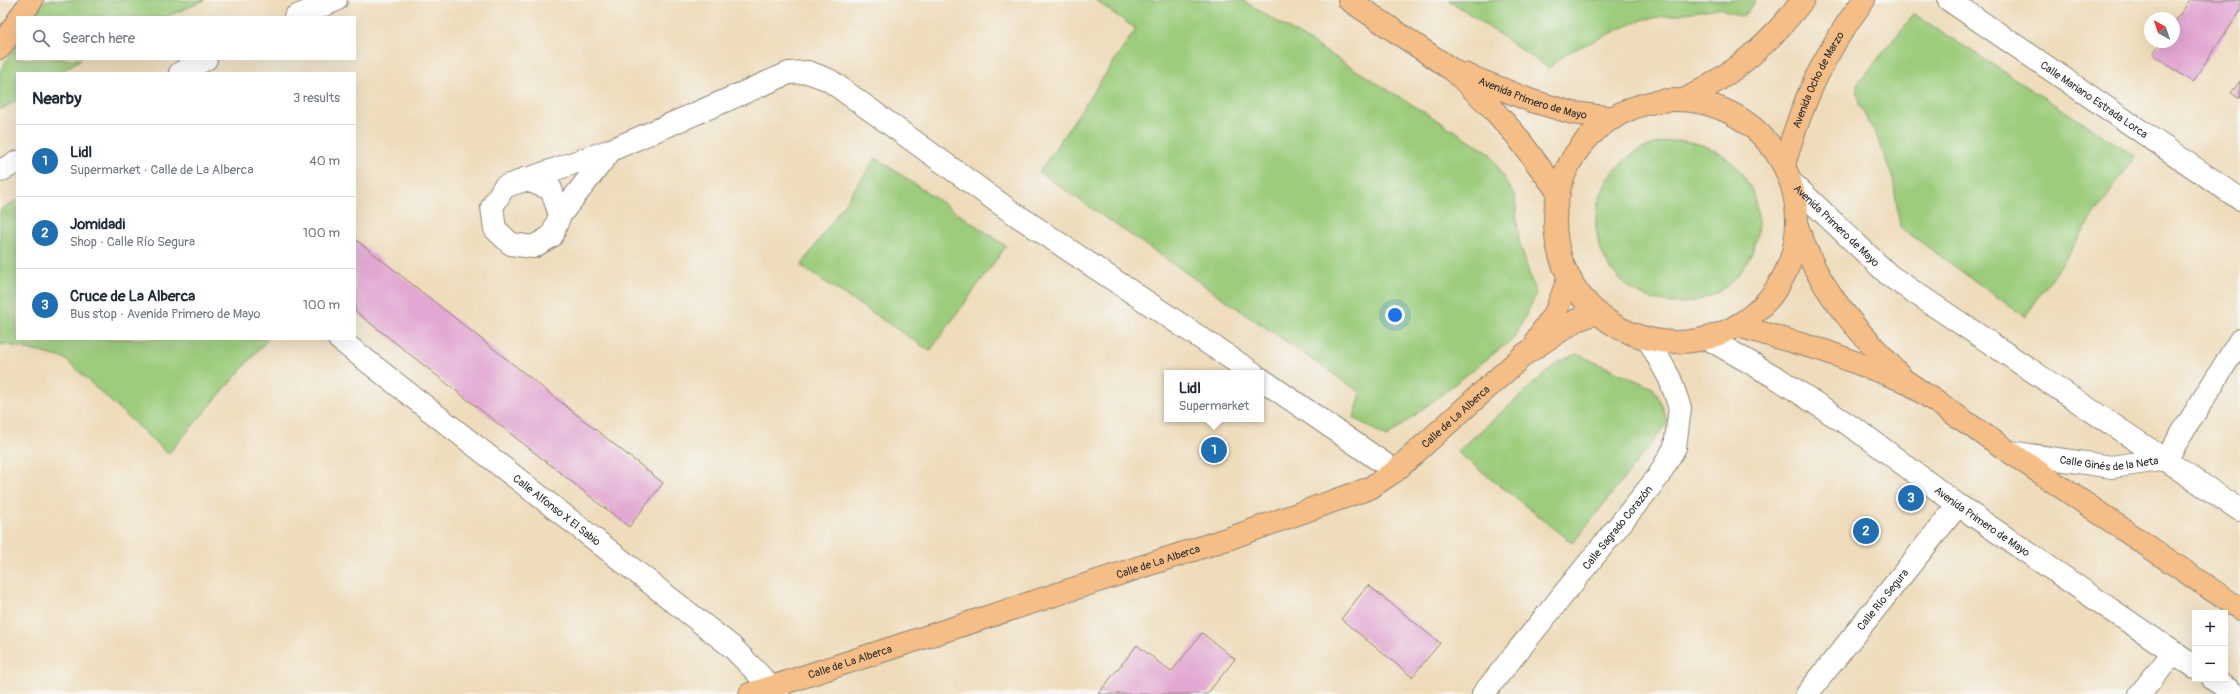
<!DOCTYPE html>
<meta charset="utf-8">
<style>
:root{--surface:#fff;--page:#f2f2f3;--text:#1f2937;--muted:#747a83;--line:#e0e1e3;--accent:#1f6fb2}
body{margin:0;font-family:Pangolin,sans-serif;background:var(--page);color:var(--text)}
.controls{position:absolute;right:12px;bottom:12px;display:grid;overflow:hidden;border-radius:0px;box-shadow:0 4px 16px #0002}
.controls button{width:36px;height:36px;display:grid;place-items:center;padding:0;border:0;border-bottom:1px solid var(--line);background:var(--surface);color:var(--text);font:20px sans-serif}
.compass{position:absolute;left:2144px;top:12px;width:36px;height:36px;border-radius:50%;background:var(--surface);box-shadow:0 4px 16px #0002;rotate:320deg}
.you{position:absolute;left:1395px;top:315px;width:14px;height:14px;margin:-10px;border:3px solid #fff;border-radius:50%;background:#1a73e8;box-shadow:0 0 0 6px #1a73e833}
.badge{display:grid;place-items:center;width:26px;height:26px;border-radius:50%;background:var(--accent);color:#fff;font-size:13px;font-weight:700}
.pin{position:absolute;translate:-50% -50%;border:2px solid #fff;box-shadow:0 1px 4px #0006}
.popup{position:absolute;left:1164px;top:370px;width:100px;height:52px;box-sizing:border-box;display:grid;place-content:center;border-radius:0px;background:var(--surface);filter:drop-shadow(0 1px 3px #0005);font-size:13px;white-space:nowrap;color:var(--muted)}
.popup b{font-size:15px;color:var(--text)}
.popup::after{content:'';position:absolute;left:50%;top:100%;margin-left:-8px;border:8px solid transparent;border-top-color:var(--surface)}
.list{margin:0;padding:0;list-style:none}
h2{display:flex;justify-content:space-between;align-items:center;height:52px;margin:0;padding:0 16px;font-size:17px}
h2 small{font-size:13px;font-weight:400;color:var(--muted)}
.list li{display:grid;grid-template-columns:26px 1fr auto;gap:12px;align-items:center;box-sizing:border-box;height:72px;padding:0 16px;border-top:1px solid var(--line)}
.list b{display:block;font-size:15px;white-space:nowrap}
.list p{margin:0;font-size:13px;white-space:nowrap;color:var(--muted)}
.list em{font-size:13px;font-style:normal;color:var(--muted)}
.icon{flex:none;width:22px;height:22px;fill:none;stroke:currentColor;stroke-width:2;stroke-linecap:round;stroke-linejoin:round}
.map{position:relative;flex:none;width:2240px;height:694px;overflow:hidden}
.search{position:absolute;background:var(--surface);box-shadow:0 4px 16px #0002;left:16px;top:16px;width:340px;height:44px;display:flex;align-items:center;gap:10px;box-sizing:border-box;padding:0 14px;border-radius:0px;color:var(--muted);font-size:15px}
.panel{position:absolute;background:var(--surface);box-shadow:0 4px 16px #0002;left:16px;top:72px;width:340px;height:268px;border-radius:0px}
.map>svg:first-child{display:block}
</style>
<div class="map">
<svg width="2240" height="694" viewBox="0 0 2240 694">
<rect width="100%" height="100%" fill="#f6f6f2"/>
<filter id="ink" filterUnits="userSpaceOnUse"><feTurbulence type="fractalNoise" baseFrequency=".025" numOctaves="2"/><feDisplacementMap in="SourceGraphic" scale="8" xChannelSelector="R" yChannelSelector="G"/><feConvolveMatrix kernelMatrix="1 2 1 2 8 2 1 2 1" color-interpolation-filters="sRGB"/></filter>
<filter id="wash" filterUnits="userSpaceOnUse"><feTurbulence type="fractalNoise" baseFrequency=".012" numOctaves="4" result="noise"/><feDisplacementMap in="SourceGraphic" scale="16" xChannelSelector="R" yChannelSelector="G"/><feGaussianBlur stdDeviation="0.9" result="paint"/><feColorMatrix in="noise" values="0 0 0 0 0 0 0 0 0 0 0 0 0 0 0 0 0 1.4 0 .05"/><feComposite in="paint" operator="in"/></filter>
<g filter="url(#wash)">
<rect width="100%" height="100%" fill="#eedcba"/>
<g fill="#9ccc7b" stroke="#647c53">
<path d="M 45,0 L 205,0 L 166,17 L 34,17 Z"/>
<path d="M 1095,0 L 1242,0 L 1489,152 L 1515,197 L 1519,241 L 1536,295 L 1515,337 L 1387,437 L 1354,418 L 1361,393 L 1039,172 L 1136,29 Z"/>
<path d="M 1449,0 L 1756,0 L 1743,17 L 1719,8 L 1640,20 L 1567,53 L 1548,68 Z"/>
<path d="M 1914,14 L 2135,156 L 2025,317 L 1900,227 L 1893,179 L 1876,134 L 1859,105 L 1857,85 Z"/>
<path d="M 17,44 L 17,59 L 81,59 L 59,73 L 17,73 L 17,100 L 0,110 L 0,71 Z"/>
<circle cx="1677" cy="222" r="81"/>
<path d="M 876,158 L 1006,246 L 930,351 L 801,266 Z"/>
<path d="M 17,200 L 17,339 L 268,339 L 168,454 L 64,358 L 6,344 L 0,345 L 0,210 Z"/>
<path d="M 1577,354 L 1653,388 L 1660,400 L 1668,423 L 1573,543 L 1457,452 L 1558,362 Z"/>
</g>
<g id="blocks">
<g fill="#e2a7d2">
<path d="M 2190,0 L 2240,0 L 2240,12 L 2192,82 L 2153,54 L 2161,42 L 2174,42 L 2174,23 Z"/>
<path d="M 2240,81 L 2240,99 L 2231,93 Z"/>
<path d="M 355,239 L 663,483 L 629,527 L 355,311 Z"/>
<path d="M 1368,585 L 1440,643 L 1412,677 L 1341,619 Z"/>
<path d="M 1202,633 L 1235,659 L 1207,694 L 1098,694 L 1137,645 L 1171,672 Z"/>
</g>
</g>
</g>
<g filter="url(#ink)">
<use href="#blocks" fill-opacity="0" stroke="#8c8472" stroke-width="1"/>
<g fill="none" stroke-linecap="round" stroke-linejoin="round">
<g stroke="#8c8472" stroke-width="24">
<g id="minor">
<path id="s1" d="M 1949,0 L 2240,199"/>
<path d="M 524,179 L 551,189 L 560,215 L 552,236 L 533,247 L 511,244 L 495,229 L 492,207 L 504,187 L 611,150 L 789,73 L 808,72 L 829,80 L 1009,210 L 1253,373"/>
<path id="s2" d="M 1791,182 L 1890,276 L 2240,510"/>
<path d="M 560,215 L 611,150"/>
<path id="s3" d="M 1707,338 L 1777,378 L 1867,437 L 1958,505 L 2195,667"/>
<path id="s4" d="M 339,339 L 732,647 L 778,694"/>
<path d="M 1261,379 L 1395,471"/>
<path id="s5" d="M 2010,452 L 2112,467 L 2166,459 L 2240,340"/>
<path d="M 2213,679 L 2235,694"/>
<path id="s6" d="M 1483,694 L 1658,477 L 1675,447 L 1680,408 L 1670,379 L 1648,339"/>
<path id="s7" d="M 1807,694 L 1958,505"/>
<path d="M 2140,694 L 2174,652"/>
</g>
</g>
<g stroke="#8c8472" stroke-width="24">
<g id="tertiary">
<path d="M 295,17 L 336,0"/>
<path d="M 180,73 L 206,59"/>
<path d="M 0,171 L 17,162"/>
</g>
</g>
<g stroke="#8c8472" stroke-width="24">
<g id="primary">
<path d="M 1349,0 L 1454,71 L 1490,106 L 1515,134 L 1559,193"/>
<path id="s8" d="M 1464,74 L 1532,101 L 1573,113 L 1614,118"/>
<path d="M 1684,100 C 1734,74 1769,44 1803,0"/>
<circle cx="1676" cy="221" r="121"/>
<path id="s9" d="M 1784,165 C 1802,102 1824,52 1864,0"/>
<path d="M 1797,226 C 1803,242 1809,258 1817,272 C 1838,311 1870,343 1900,375"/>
<path d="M 1738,326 L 1825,351 L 1907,382 L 2240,609"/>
<path d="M 1537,339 L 1556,311 L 1569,277"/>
<path id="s10" d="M 750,694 L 1233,537 L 1370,488 L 1395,471 L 1525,354 L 1577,320 L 1596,313"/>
</g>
</g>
<g stroke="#8c8472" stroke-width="24">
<g id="motorway">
<path d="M 20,17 L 32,0"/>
<path d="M 0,48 L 17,22"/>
</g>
</g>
<use href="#minor" stroke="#fff" stroke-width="22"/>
<use href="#tertiary" stroke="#fff" stroke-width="22"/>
<use href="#primary" stroke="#f6be87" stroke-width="22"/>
<use href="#motorway" stroke="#f6be87" stroke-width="22"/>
</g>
</g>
<g text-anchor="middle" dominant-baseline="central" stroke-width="3" stroke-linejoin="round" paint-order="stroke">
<g font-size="11" fill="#2b2b2b" stroke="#f6f6f2">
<text stroke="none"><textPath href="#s9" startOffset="92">Avenida Ocho de Marzo</textPath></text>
<text stroke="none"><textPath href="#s8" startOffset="73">Avenida Primero de Mayo</textPath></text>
<text stroke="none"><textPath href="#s1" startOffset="176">Calle Mariano Estrada Lorca</textPath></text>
<text stroke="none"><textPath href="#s2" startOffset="63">Avenida Primero de Mayo</textPath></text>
<text stroke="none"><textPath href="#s10" startOffset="765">Calle de La Alberca</textPath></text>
<text stroke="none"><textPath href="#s5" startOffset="100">Calle Ginés de la Neta</textPath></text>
<text stroke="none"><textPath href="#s4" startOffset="277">Calle Alfonso X El Sabio</textPath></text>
<text stroke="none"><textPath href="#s3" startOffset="331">Avenida Primero de Mayo</textPath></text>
<text stroke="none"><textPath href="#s6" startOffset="214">Calle Sagrado Corazón</textPath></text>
<text stroke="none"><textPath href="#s10" startOffset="429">Calle de La Alberca</textPath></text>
<text stroke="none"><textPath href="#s7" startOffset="121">Calle Río Segura</textPath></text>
<text stroke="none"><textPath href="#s10" startOffset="105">Calle de La Alberca</textPath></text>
</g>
</g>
</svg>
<div class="controls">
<button>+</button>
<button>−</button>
</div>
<svg class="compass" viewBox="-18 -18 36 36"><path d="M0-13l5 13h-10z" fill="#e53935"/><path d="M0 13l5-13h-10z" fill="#747a83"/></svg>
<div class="you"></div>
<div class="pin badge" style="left:1214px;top:450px">1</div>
<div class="popup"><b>Lidl</b>Supermarket</div>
<div class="pin badge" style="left:1866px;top:531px">2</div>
<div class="pin badge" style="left:1911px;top:498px">3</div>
<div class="search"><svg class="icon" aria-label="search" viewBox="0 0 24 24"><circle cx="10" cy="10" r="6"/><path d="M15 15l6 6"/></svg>Search here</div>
<section class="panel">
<h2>Nearby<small>3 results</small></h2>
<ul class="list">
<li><span class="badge">1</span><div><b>Lidl</b><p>Supermarket · Calle de La Alberca</p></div><em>40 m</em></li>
<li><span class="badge">2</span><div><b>Jomidadi</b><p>Shop · Calle Río Segura</p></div><em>100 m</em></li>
<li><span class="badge">3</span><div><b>Cruce de La Alberca</b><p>Bus stop · Avenida Primero de Mayo</p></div><em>100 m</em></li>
</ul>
</section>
</div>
